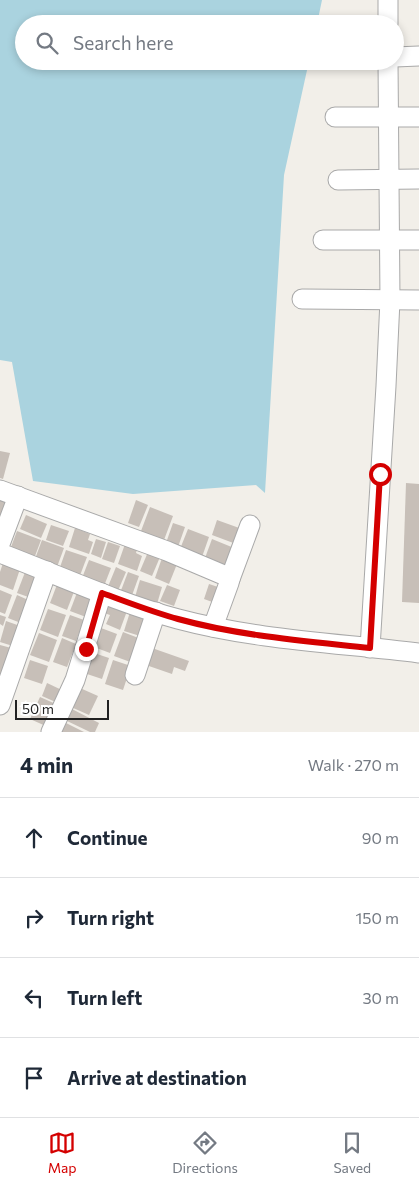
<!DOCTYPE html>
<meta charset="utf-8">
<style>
:root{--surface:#fff;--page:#f6f6f7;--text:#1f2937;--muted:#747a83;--line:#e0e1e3;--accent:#d40000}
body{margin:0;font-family:Commissioner,sans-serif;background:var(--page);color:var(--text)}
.scale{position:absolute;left:15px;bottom:12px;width:94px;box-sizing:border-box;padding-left:5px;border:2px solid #222;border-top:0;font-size:14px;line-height:18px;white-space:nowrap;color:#222;-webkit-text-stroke:4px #fff;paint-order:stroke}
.stop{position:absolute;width:15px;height:15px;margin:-11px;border:4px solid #d40000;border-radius:50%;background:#fff}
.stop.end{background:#d40000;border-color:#fff;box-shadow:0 1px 5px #0008}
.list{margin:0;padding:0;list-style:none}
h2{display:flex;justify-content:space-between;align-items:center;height:65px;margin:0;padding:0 20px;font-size:21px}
h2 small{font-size:16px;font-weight:400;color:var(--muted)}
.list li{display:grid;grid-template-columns:32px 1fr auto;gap:15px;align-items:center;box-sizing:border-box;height:80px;padding:0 20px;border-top:1px solid var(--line)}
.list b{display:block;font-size:19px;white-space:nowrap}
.list em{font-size:16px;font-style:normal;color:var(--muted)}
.icon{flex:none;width:28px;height:28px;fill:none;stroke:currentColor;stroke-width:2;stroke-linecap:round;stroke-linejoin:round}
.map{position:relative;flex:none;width:419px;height:732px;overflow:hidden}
.search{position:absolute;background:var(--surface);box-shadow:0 2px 8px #0003;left:15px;right:15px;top:15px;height:55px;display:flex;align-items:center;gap:12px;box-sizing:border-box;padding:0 18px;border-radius:28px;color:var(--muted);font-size:19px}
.sheet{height:385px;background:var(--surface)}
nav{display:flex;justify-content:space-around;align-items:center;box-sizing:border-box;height:70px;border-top:1px solid var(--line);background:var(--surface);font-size:14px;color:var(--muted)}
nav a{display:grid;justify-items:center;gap:2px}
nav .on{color:var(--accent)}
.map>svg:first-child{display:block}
</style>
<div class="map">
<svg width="419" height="732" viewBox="0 0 419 732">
<rect width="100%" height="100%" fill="#f2efe9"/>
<path fill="#aad3df" d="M 0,0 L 322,0 L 317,24 L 24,24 L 24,61 L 309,61 L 284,175 L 265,493 L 256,485 L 133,494 L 33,481 L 12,362 L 0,360 Z"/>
<g fill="#c7bfb8">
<path d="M 0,451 L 10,453 L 3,479 L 0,478 Z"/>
<path d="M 406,483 L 419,484 L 419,603 L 402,602 Z"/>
<path d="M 0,498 L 8,501 L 0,523 Z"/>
<path d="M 136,500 L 148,505 L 139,527 L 128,523 Z"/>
<path d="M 150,507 L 173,516 L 164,540 L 141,531 Z"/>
<path d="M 26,515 L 47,524 L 41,538 L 20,529 Z"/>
<path d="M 217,520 L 242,529 L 236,544 L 212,535 Z"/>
<path d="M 173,523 L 185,527 L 178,547 L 166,543 Z"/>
<path d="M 51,525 L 69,531 L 63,546 L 46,540 Z"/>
<path d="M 75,528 L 90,534 L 88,540 L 93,542 L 89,554 L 69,547 Z"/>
<path d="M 188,529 L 209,537 L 202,557 L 180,549 Z"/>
<path d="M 17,531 L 41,540 L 35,556 L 11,547 Z"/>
<path d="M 96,539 L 106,542 L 101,558 L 91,554 Z"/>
<path d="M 212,539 L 234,548 L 226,567 L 205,558 Z"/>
<path d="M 42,540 L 64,548 L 57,567 L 35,559 Z"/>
<path d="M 108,542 L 120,546 L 114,563 L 102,559 Z"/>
<path d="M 125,544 L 137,549 L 136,553 L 142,556 L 137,571 L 118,564 Z"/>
<path d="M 66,550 L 87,557 L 79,578 L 59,570 Z"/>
<path d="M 148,552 L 160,557 L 152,576 L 140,571 Z"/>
<path d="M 162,558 L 177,564 L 169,584 L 155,578 Z"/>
<path d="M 4,560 L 21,566 L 13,590 L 0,585 L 0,572 Z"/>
<path d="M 89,560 L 111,568 L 104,586 L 82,578 Z"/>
<path d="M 27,567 L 44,573 L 34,599 L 17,593 Z"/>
<path d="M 116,567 L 126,572 L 117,593 L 107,589 Z"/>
<path d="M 128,572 L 139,576 L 131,598 L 120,593 Z"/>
<path d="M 140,580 L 162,587 L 157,604 L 135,597 Z"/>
<path d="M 58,582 L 75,589 L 67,610 L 50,603 Z"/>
<path d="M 209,584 L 221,588 L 215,603 L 204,599 Z"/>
<path d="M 167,585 L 180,590 L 174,606 L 160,601 Z"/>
<path d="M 0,590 L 12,595 L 5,614 L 0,612 Z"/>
<path d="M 78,590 L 93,596 L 86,617 L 70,611 Z"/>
<path d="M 17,595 L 35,603 L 26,625 L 8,618 Z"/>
<path d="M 108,603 L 127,611 L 120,630 L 106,624 L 110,615 L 104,613 Z"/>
<path d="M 48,609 L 66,615 L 58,637 L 40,630 Z"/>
<path d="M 130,612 L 147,618 L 140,636 L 124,631 Z"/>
<path d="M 0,615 L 6,617 L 3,626 L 0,624 Z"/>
<path d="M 70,615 L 84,620 L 76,641 L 62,636 Z"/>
<path d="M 6,621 L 23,627 L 16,647 L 0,642 Z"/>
<path d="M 101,628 L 117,634 L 110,653 L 94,647 Z"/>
<path d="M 123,632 L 141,639 L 133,663 L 114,656 Z"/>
<path d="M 39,633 L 57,640 L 49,662 L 30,655 Z"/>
<path d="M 62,638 L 76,644 L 67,667 L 53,662 Z"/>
<path d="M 0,645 L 15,649 L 9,675 L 0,673 Z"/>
<path d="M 152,648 L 189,661 L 185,671 L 174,667 L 172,674 L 146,665 Z"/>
<path d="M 91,652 L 109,658 L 102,679 L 84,673 Z"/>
<path d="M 30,660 L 48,666 L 42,684 L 24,678 Z"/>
<path d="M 113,660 L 131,666 L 123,690 L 105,684 Z"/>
<path d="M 47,683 L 66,692 L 60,704 L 42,696 Z"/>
<path d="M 80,688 L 98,696 L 89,715 L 71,707 Z"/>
<path d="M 40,697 L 58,705 L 48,727 L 30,719 Z"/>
<path d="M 70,708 L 99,723 L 95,732 L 90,732 L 65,720 Z"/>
<path d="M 66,723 L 84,732 L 61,732 Z"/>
</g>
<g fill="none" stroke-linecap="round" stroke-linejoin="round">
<g stroke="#a9a9a9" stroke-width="21">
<g id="minor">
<path d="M 388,24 L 388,0"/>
<path d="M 395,57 L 419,56"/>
<path d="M 335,117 L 419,117"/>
<path d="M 338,180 L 419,179"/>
<path d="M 323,240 L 419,240"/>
<path d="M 302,299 L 419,300"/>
<path d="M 0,490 L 167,551 L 226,576 L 230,579 L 229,583 L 213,627"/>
<path d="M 0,544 L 18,496"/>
<path d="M 0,553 C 58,575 119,603 178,619 C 257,640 339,643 419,653"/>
<path d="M 230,579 L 250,525"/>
<path d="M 370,648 L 386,386 L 390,300 L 388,61"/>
<path d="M 135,675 L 156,612"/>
<path d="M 0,705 L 47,571"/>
<path d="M 51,732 L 75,680 L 102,593"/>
</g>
</g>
<use href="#minor" stroke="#fff" stroke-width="19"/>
</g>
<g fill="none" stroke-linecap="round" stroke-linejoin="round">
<path stroke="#d40000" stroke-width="6" d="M 86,649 L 102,593 C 127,602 152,612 178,619 C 240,636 306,641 370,648 L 380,474"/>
</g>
</svg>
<div class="scale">50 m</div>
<div class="stop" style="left:380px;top:474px"></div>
<div class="stop end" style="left:86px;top:649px"></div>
<div class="search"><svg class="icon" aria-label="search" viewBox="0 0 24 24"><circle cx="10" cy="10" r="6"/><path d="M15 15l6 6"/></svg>Search here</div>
</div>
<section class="sheet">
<h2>4 min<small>Walk · 270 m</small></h2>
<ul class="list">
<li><svg class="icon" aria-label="ahead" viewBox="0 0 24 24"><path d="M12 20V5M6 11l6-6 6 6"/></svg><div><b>Continue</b></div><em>90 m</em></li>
<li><svg class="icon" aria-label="right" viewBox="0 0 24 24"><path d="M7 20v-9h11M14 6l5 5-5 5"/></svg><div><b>Turn right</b></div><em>150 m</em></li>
<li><svg class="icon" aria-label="left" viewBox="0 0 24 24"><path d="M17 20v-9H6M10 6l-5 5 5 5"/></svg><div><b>Turn left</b></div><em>30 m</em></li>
<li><svg class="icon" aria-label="arrive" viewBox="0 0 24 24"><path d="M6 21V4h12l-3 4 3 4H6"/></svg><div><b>Arrive at destination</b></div></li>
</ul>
</section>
<nav>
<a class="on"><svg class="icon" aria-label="map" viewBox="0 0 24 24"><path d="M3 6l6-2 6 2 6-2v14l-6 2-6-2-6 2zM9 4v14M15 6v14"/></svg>Map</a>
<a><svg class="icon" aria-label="directions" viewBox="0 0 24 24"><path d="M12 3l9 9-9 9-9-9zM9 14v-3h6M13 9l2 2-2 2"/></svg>Directions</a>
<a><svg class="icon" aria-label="saved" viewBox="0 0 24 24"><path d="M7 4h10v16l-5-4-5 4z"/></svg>Saved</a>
</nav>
